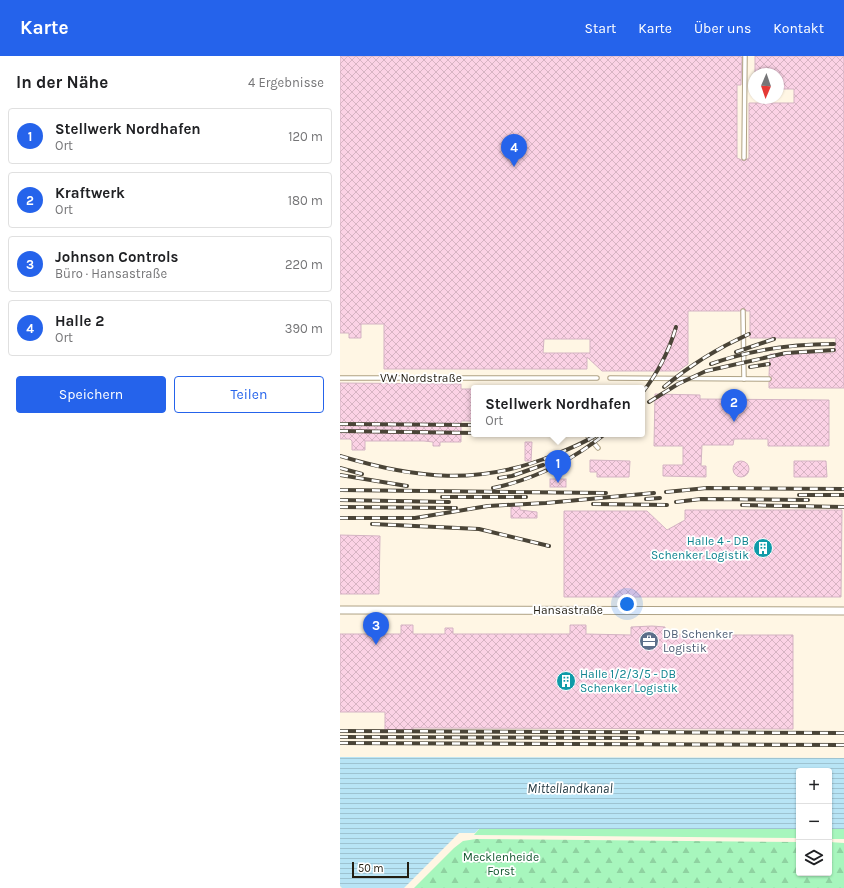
<!DOCTYPE html>
<html lang="de">
<meta charset="utf-8">
<style>
:root{--surface:#fff;--page:#f6f6f6;--text:#202124;--muted:#757577;--line:#e0e0e0;--accent:#2563eb}
body{margin:0;font-family:Karla,sans-serif;background:var(--page);color:var(--text)}
.controls{position:absolute;right:12px;bottom:12px;display:grid;overflow:hidden;border-radius:4px;box-shadow:0 1px 3px #0004}
.controls button{width:36px;height:36px;display:grid;place-items:center;padding:0;border:0;border-bottom:1px solid var(--line);background:var(--surface);color:var(--text);font:20px sans-serif}
.compass{position:absolute;left:408px;top:12px;width:36px;height:36px;border-radius:50%;background:var(--surface);box-shadow:0 1px 3px #0004;rotate:182deg}
.scale{position:absolute;left:12px;bottom:10px;width:57px;box-sizing:border-box;padding-left:4px;border:2px solid #221d11;border-top:0;font-size:11px;line-height:14px;white-space:nowrap;color:#221d11;-webkit-text-stroke:3px #fff;paint-order:stroke}
.you{position:absolute;left:287px;top:548px;width:14px;height:14px;margin:-10px;border:3px solid #fff;border-radius:50%;background:#1a73e8;box-shadow:0 0 0 6px #1a73e833}
.badge{display:grid;place-items:center;width:26px;height:26px;border-radius:50%;background:var(--accent);color:#fff;font-size:13px;font-weight:700}
.pin{position:absolute;translate:-50% -33px;filter:drop-shadow(0 1px 2px #0008)}
.pin::after{content:'';position:absolute;top:21px;width:14px;height:12px;background:inherit;clip-path:polygon(0 0,100% 0,50% 100%)}
.popup{position:absolute;left:131px;top:329px;width:174px;height:52px;box-sizing:border-box;display:grid;place-content:center;border-radius:4px;background:var(--surface);filter:drop-shadow(0 1px 3px #0005);font-size:13px;white-space:nowrap;color:var(--muted)}
.popup b{font-size:15px;color:var(--text)}
.popup::after{content:'';position:absolute;left:50%;top:100%;margin-left:-8px;border:8px solid transparent;border-top-color:var(--surface)}
.list{margin:0;padding:0;list-style:none}
h2{display:flex;justify-content:space-between;align-items:center;height:52px;margin:0;padding:0 16px;font-size:17px}
h2 small{font-size:13px;font-weight:400;color:var(--muted)}
.list li{display:grid;grid-template-columns:26px 1fr auto;gap:12px;align-items:center;box-sizing:border-box;height:56px;margin:0 8px 8px;padding:0 8px;border:1px solid var(--line);border-radius:4px}
.list b{display:block;font-size:15px;white-space:nowrap}
.list p{margin:0;font-size:13px;white-space:nowrap;color:var(--muted)}
.list em{font-size:13px;font-style:normal;color:var(--muted)}
.actions{display:flex;gap:8px;padding:12px 16px}
.actions a{flex:1;padding:9px 0;border:1px solid var(--accent);border-radius:4px;text-align:center;font-size:14px;color:var(--accent)}
.actions .main{background:var(--accent);color:#fff}
.icon{flex:none;width:22px;height:22px;fill:none;stroke:currentColor;stroke-width:2;stroke-linecap:round;stroke-linejoin:round}
.map{position:relative;flex:none;width:504px;height:832px;overflow:hidden}
header{display:flex;align-items:center;gap:24px;box-sizing:border-box;height:56px;padding:0 20px;background:var(--accent);color:#fff}
header strong{font-size:19px}
nav{display:flex;gap:22px;margin-inline-start:auto;font-size:14px}
main{display:flex}
aside{flex:1;background:var(--surface)}
.map>svg:first-child{display:block}
</style>
<header>
<strong>Karte</strong>
<nav><a>Start</a><a>Karte</a><a>Über uns</a><a>Kontakt</a></nav>
</header>
<main>
<aside>
<h2>In der Nähe<small>4 Ergebnisse</small></h2>
<ul class="list">
<li><span class="badge">1</span><div><b>Stellwerk Nordhafen</b><p>Ort</p></div><em>120 m</em></li>
<li><span class="badge">2</span><div><b>Kraftwerk</b><p>Ort</p></div><em>180 m</em></li>
<li><span class="badge">3</span><div><b>Johnson Controls</b><p>Büro · Hansastraße</p></div><em>220 m</em></li>
<li><span class="badge">4</span><div><b>Halle 2</b><p>Ort</p></div><em>390 m</em></li>
</ul>
<div class="actions"><a class="main">Speichern</a><a>Teilen</a></div>
</aside>
<div class="map">
<svg width="504" height="832" viewBox="0 0 504 832">
<defs>
<pattern id="forest-firs" width="22" height="20" patternUnits="userSpaceOnUse"><rect width="22" height="20" fill="#a7f6bd"/><path d="M5 1l3.5 6h-7zM16 11l3.5 6h-7z" fill="#8fd2a1"/></pattern>
<pattern id="water-rules" width="6" height="5" patternUnits="userSpaceOnUse"><rect width="6" height="5" fill="#b8e4f5"/><path d="M0 2.5h6" fill="none" stroke="#9ec3d1"/></pattern>
<pattern id="building-cross-hatch" width="8" height="8" patternUnits="userSpaceOnUse"><rect width="8" height="8" fill="#fbd2e5"/><path d="M0 0l8 8M0 8l8-8" fill="none" stroke="#d7b4c3"/></pattern>
</defs>
<rect width="100%" height="100%" fill="#fff6e4"/>
<g fill="#a7f6bd">
<path d="M 139,773 L 459,773 L 459,782 L 134,779 Z"/>
<rect x="489" y="773" width="15" height="10"/>
</g>
<path fill="url(#forest-firs)" d="M 136,783 L 459,786 L 459,817 L 489,817 L 489,786 L 504,787 L 504,832 L 74,832 L 114,792 L 123,785 Z"/>
<path fill="url(#water-rules)" d="M 0,701 L 504,702 L 504,773 L 489,773 L 489,715 L 459,715 L 459,773 L 139,773 L 135,777 L 119,777 L 64,832 L 2,832 L 0,830 Z"/>
<g fill="url(#building-cross-hatch)" stroke="#d4b3c3" fill-rule="evenodd">
<path d="M 0,0 L 397,0 L 402,1 L 401,29 L 397,29 L 397,102 L 404,105 L 409,102 L 409,47 L 454,47 L 454,33 L 438,33 L 438,18 L 415,18 L 415,0 L 504,0 L 504,332 L 429,332 L 429,326 L 432,323 L 429,320 L 430,298 L 493,297 L 495,293 L 496,282 L 410,282 L 410,255 L 406,255 L 403,252 L 400,255 L 348,255 L 348,308 L 338,315 L 262,315 L 247,301 L 247,313 L 44,313 L 44,268 L 21,268 L 21,282 L 9,282 L 9,277 L 0,277 ZM 204,283 L 250,283 L 250,297 L 203,297 Z"/>
<path d="M 0,327 L 121,328 L 121,333 L 134,333 L 134,365 L 121,365 L 121,386 L 100,386 L 100,390 L 93,390 L 93,386 L 84,385 L 25,385 L 25,394 L 12,394 L 12,385 L 10,383 L 0,383 Z"/>
<path d="M 315,338 L 360,339 L 360,343 L 489,344 L 489,390 L 428,390 L 428,383 L 394,383 L 393,389 L 362,389 L 361,410 L 366,410 L 366,421 L 323,420 L 323,409 L 343,409 L 343,390 L 314,390 Z"/>
<path d="M 185,386 L 192,386 L 191,405 L 185,405 Z"/>
<path d="M 250,404 L 290,405 L 289,421 L 257,421 L 257,416 L 250,416 Z"/>
<path d="M 454,405 L 486,405 L 487,421 L 454,421 Z"/>
<circle cx="401" cy="413" r="8"/>
<rect x="210" y="423" width="16" height="8"/>
<path d="M 171,450 L 180,451 L 180,454 L 197,456 L 197,462 L 171,462 Z"/>
<path d="M 345,454 L 502,454 L 501,541 L 224,541 L 224,455 L 307,455 L 327,474 L 345,464 Z"/>
<path d="M 0,479 L 40,480 L 39,538 L 0,538 Z"/>
<path d="M 61,569 L 73,569 L 73,578 L 105,578 L 105,572 L 113,572 L 113,578 L 230,578 L 230,569 L 246,569 L 246,578 L 291,579 L 291,571 L 312,570 L 325,571 L 325,579 L 453,579 L 453,673 L 73,672 L 73,675 L 45,675 L 45,656 L 0,656 L 0,578 L 34,578 L 34,572 L 42,572 L 42,578 L 61,578 Z"/>
</g>
<g fill="none" stroke-linecap="round" stroke-linejoin="round">
<g stroke="#afa285" stroke-width="5.5">
<g id="lane">
<path d="M 404,102 L 405,0"/>
<path d="M 403,255 L 404,323"/>
<path d="M 0,322 L 257,322"/>
<path d="M 270,322 L 429,323"/>
<path d="M 246,378 L 258,392"/>
</g>
</g>
<g stroke="#afa285" stroke-width="9">
<path id="street" d="M 0,554 L 504,555"/>
</g>
<use href="#lane" stroke="#fff" stroke-width="3.5"/>
<use href="#street" stroke="#fff" stroke-width="7"/>
<g stroke="#4a4437" stroke-width="4">
<g id="rail">
<path d="M 396,296 L 434,283"/>
<path d="M 371,308 C 410,294 453,288 494,288"/>
<path d="M 410,311 L 429,308"/>
<path d="M 324,331 C 350,309 378,292 409,278"/>
<path d="M 302,337 C 318,317 329,295 336,271"/>
<path d="M 309,346 L 338,328 L 366,315 L 446,297 L 494,294"/>
<path d="M 0,368 L 134,369"/>
<path d="M 0,375 L 134,377"/>
<path d="M 215,378 L 221,378"/>
<path d="M 0,400 C 76,423 139,430 214,399 C 229,393 244,387 258,378"/>
<path d="M 0,412 L 22,418"/>
<path d="M 0,419 L 67,430"/>
<path d="M 159,422 L 172,420 L 203,409"/>
<path d="M 153,432 C 196,423 231,405 265,378"/>
<path d="M 0,434 L 266,437"/>
<path d="M 326,436 L 367,432 L 504,433"/>
<path d="M 459,439 L 504,439"/>
<path d="M 102,441 L 186,441"/>
<path d="M 306,443 L 320,442"/>
<path d="M 0,444 L 109,446"/>
<path d="M 336,446 L 361,443 L 468,444"/>
<path d="M 253,448 L 327,449"/>
<path d="M 402,449 L 504,451"/>
<path d="M 0,451 L 116,452"/>
<path d="M 0,462 L 75,462 L 148,450 L 206,447 L 314,437"/>
<path d="M 32,468 L 139,473 L 209,490"/>
<path d="M 0,675 L 504,677"/>
<path d="M 0,681 L 298,682"/>
<path d="M 0,687 L 504,689"/>
</g>
</g>
<use href="#rail" stroke="#fff" stroke-width="2.5" stroke-dasharray="8" stroke-linecap="butt"/>
</g>
<defs>
<g id="building-disc" transform="scale(1)"><circle r="9.5" fill="#0f9aa8" stroke="#fff"/><path d="M-4-6H4V6H1V3H-1V6H-4ZM-2.5-4.3h1.7v1.8h-1.7ZM.8-4.3h1.7v1.8H.8ZM-2.5-1h1.7V.8h-1.7ZM.8-1h1.7V.8H.8Z" fill="#fff"/></g>
<g id="office-disc" transform="scale(1)"><circle r="9.5" fill="#5c6f8a" stroke="#fff"/><path d="M-6-3h4V-5.5h4V-3h4V5H-6ZM-1-4.5V-3h2v-1.5ZM-6 0V1H6V0Z" fill="#fff"/></g>
</defs>
<g fill-rule="evenodd">
<use href="#building-disc" x="423" y="492"/>
<use href="#office-disc" x="309" y="585"/>
<use href="#building-disc" x="226" y="625"/>
</g>
<g text-anchor="middle" dominant-baseline="central" stroke-width="3.5" stroke-linejoin="round" paint-order="stroke">
<g font-size="12" fill="#221d11" stroke="#fff">
<text x="81" y="322">VW Nordstraße</text>
<text x="228" y="554">Hansastraße</text>
</g>
<g font-size="12" fill="#0d838f" stroke="#fff" text-anchor="end">
<text x="409" y="485">Halle 4 - DB<tspan x="409" dy="14">Schenker Logistik</tspan></text>
<text x="240" y="618" text-anchor="start">Halle 1/2/3/5 - DB<tspan x="240" dy="14">Schenker Logistik</tspan></text>
</g>
<g font-size="12" fill="#4e5e75" stroke="#fff" text-anchor="start">
<text x="323" y="578">DB Schenker<tspan x="323" dy="14">Logistik</tspan></text>
</g>
<g font-size="12" fill="#12582f" stroke="#fff">
<text x="161" y="801">Mecklenheide<tspan x="161" dy="14">Forst</tspan></text>
</g>
<g font-size="13" font-style="italic" fill="#233942" stroke="#fff">
<text x="230" y="732">Mittellandkanal</text>
</g>
</g>
</svg>
<div class="controls">
<button>+</button>
<button>−</button>
<button><svg class="icon" aria-label="layers" viewBox="0 0 24 24"><path d="M12 4l9 5-9 5-9-5zM3 14l9 5 9-5"/></svg></button>
</div>
<svg class="compass" viewBox="-18 -18 36 36"><path d="M0-13l5 13h-10z" fill="#e53935"/><path d="M0 13l5-13h-10z" fill="#757577"/></svg>
<div class="scale">50 m</div>
<div class="you"></div>
<div class="pin badge" style="left:218px;top:427px">1</div>
<div class="popup"><b>Stellwerk Nordhafen</b>Ort</div>
<div class="pin badge" style="left:394px;top:366px">2</div>
<div class="pin badge" style="left:36px;top:589px">3</div>
<div class="pin badge" style="left:174px;top:111px">4</div>
</div>
</main>
